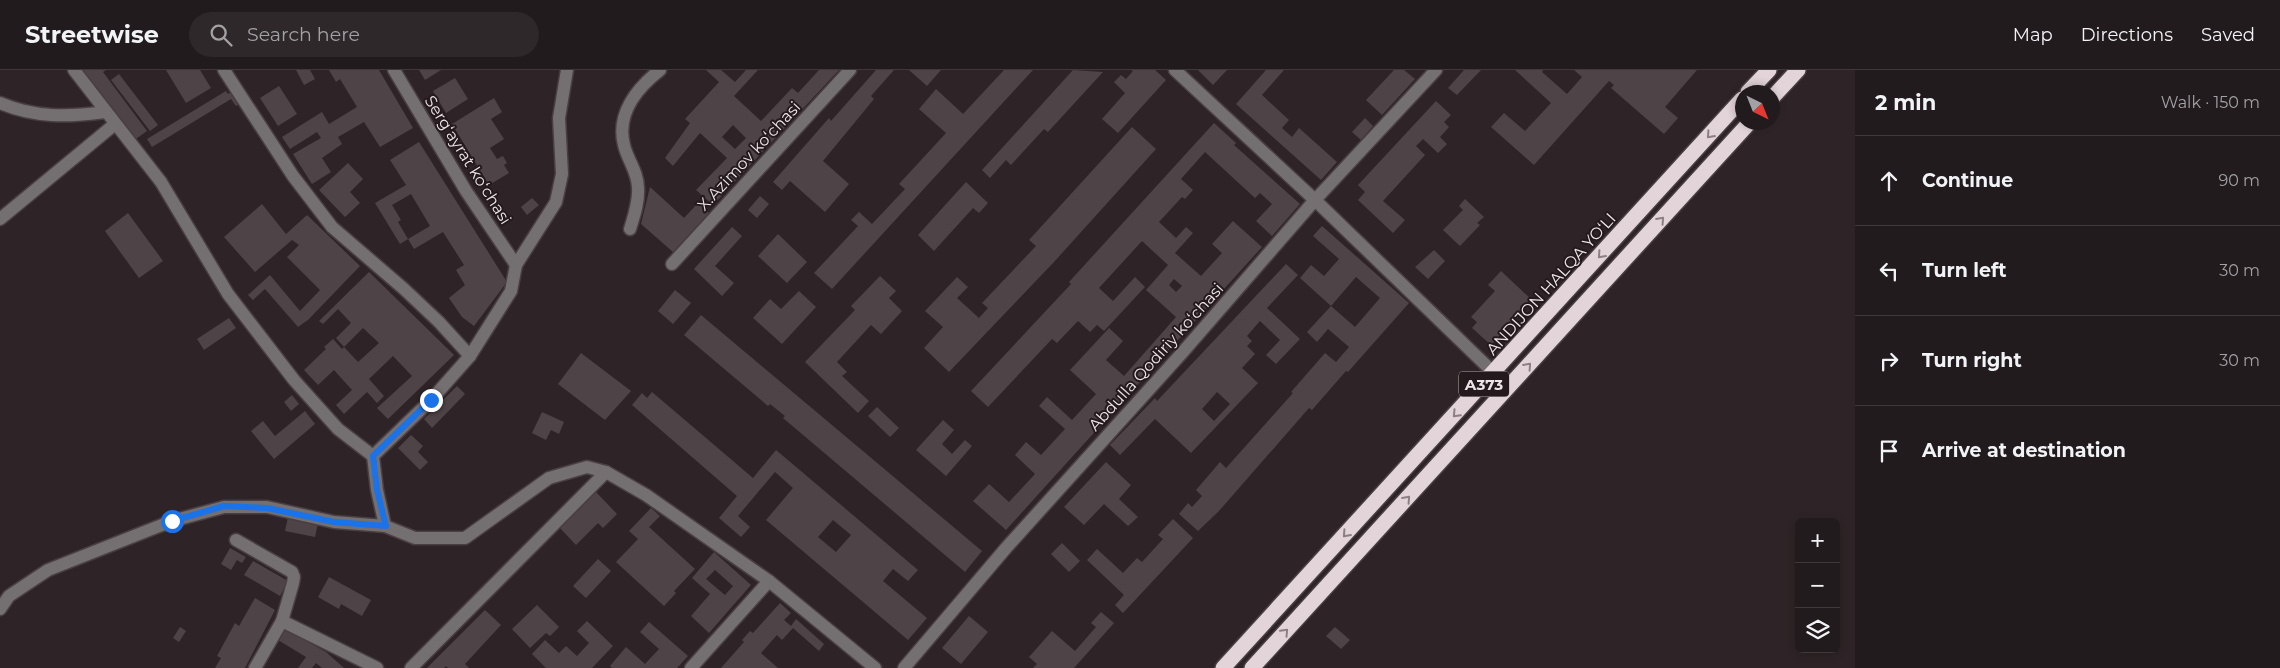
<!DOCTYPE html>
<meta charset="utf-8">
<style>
:root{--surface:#221b1d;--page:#2e282a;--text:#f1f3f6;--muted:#a2a1a4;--line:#3f393b}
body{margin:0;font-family:Montserrat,sans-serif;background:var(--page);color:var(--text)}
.controls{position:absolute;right:15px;bottom:15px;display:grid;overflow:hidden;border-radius:8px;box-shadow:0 2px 8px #0003}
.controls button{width:45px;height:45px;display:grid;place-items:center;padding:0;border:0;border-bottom:1px solid var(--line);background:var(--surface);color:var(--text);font:25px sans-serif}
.compass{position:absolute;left:1735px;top:15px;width:45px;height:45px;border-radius:50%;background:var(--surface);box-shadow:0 2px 8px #0003;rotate:137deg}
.stop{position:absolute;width:15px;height:15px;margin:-11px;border:4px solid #1a73e8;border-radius:50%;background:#fff}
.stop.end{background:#1a73e8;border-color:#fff;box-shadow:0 1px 5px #0008}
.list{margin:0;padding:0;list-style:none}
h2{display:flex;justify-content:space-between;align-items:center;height:65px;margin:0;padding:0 20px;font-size:21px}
h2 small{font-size:16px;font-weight:400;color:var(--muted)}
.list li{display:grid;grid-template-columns:32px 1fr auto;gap:15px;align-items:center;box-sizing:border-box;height:90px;padding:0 20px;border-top:1px solid var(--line)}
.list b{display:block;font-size:19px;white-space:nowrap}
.list em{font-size:16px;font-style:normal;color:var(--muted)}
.icon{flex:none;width:28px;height:28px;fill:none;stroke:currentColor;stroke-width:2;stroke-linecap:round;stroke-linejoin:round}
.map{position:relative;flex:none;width:1855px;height:598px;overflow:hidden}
header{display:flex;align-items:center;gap:30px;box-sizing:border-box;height:70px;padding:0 25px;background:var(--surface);border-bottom:1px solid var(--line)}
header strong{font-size:24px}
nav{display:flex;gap:28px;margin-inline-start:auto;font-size:18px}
.search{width:350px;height:45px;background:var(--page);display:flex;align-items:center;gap:12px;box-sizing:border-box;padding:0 18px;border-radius:28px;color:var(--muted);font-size:19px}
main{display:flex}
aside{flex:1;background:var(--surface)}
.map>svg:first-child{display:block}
</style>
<header>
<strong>Streetwise</strong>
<div class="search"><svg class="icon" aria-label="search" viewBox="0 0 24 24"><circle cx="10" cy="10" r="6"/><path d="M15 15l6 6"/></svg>Search here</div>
<nav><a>Map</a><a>Directions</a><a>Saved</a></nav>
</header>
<main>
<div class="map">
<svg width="1855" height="598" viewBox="0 0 1855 598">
<rect width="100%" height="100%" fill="#2e2427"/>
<g fill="#4e4346" fill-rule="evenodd">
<path d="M 80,0 L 106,0 L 103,2 L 147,61 L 133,71 Z"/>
<path d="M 166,0 L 200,0 L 211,18 L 186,33 Z"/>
<path d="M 296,0 L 310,0 L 315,9 L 304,15 Z"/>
<path d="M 329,0 L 379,0 L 413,58 L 380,77 L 364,52 L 338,67 L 342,74 L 322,88 L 331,102 L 312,114 L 293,84 L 321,68 L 317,62 L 290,79 L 282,67 L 322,42 L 329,54 L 357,37 L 340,9 L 336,12 Z"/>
<path d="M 419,0 L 441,0 L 425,10 Z"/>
<path d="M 706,0 L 721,0 L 735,12 L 746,0 L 758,0 L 734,26 L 761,51 L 792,18 L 798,23 L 819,0 L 839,0 L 713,135 L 696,120 L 727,88 L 700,63 L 673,96 L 665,88 L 690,53 L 685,49 L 719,12 ZM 733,55 L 746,68 L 735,79 L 722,67 Z"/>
<path d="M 876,0 L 894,0 L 871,26 L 874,29 L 823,91 L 849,114 L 825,142 L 790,111 L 782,120 L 773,112 L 829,48 L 831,51 Z"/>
<path d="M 909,0 L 941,0 L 927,16 Z"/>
<path d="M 1004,0 L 1033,0 L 832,219 L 814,203 L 858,156 L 851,150 L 859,142 L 872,154 L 905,119 L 899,114 L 946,63 L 919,39 L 936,19 L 963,44 Z"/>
<path d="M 1073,0 L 1103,2 L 1048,62 L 1044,59 L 1011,95 L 1006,90 L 990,108 L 982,100 Z"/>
<path d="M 1131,0 L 1155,0 L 1166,10 L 1118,63 L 1102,49 L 1125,23 L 1114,12 L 1121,5 L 1126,9 L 1133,1 Z"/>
<path d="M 1198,0 L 1227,0 L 1213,15 Z"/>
<path d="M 1266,0 L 1284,0 L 1262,25 L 1289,50 L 1282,58 L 1292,67 L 1299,58 L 1337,92 L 1321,110 L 1236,34 Z"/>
<path d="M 1394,0 L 1404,0 L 1415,9 L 1382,45 L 1366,30 Z"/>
<path d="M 1464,0 L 1481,0 L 1457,25 L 1448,18 Z"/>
<path d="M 1515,0 L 1543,0 L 1542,2 L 1567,24 L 1582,7 L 1574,0 L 1697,0 L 1665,37 L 1678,48 L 1664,64 L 1611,18 L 1614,15 L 1609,11 L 1534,95 L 1491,57 L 1504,43 L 1525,61 L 1551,33 Z"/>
<path d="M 119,4 L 158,55 L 150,61 L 111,10 Z"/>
<path d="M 455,8 L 468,29 L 446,43 L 433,21 Z"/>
<path d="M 279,16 L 297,44 L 278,56 L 260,28 Z"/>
<path d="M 235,20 L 242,32 L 236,36 L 231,29 L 152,77 L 147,69 L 226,21 L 228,24 Z"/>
<path d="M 494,28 L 502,42 L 491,49 L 504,69 L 490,78 L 497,89 L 503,86 L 507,93 L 504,95 L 509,103 L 489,115 L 452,54 Z"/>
<path d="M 1436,31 L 1451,45 L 1444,52 L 1449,57 L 1440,67 L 1447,74 L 1438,83 L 1423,69 L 1416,76 L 1425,85 L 1383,131 L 1405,150 L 1393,163 L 1358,130 L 1365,122 L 1358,115 Z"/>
<path d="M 1365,48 L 1373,56 L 1361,70 L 1352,62 Z"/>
<path d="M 1214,53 L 1236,73 L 1234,75 L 1300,134 L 1272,166 L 1256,151 L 1272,134 L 1260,123 L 1255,128 L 1205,82 L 1181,109 L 1193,120 L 1185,129 L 1182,127 L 1159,152 L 1176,168 L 1186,157 L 1193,163 L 1175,183 L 1201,206 L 1222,183 L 1212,174 L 1233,151 L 1262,177 L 1006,460 L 973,431 L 989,414 L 1009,432 L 1035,404 L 1015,385 L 1026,372 L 1041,385 L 1065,359 L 1039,336 L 1047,327 L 1072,350 L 1096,324 L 1070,300 L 1109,258 L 1123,271 L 1106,290 L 1124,306 L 1176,247 L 1146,220 L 1168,195 L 1142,171 L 1099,218 L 1113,231 L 1135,207 L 1145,217 L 1104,261 L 1097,255 L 1090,262 L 1078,251 L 1057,273 L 1052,269 L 988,337 L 971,321 L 1071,214 L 1069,212 ZM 1174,209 L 1182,216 L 1176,222 L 1169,215 Z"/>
<path d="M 1132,57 L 1156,79 L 1054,192 L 949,302 L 924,278 L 943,257 L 925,241 L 957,207 L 968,217 L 957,228 L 979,248 L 988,238 L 982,233 L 1036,176 L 1029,170 Z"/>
<path d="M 419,72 L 507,212 L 474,256 L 462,247 L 449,228 L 465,215 L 456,200 L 464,195 L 443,162 L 414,179 L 408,169 L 430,156 L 411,124 L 392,135 L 401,150 L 398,152 L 408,169 L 400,174 L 375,133 L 406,115 L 390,90 Z"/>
<path d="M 348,93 L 363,109 L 350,122 L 360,133 L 345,147 L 319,120 Z"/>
<path d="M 966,112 L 988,133 L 979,143 L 973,138 L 934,181 L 918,165 Z"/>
<path d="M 650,117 L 684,148 L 698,133 L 709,143 L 673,182 L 641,154 Z"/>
<path d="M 760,126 L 769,134 L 757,148 L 748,140 Z"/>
<path d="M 532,128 L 539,135 L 527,145 L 521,137 Z"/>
<path d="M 1465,129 L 1484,147 L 1477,153 L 1480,155 L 1460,176 L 1443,160 L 1463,140 L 1459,136 Z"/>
<path d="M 262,134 L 286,164 L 307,145 L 360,196 L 308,250 L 298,257 L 265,219 L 253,230 L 248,225 L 270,205 L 300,241 L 320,220 L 287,187 L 299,175 L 292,170 L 255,202 L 224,167 Z"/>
<path d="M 128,143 L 163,191 L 139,208 L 105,161 Z"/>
<path d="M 1322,156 L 1409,233 L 1348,302 L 1346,301 L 1312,340 L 1309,338 L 1219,441 L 1198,461 L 1179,444 L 1188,433 L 1192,437 L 1202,426 L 1196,420 L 1220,392 L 1226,398 L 1293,323 L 1291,322 L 1325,283 L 1336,292 L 1349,277 L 1328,259 L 1317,272 L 1307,262 L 1331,236 L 1300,208 L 1311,195 L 1324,206 L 1339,189 L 1313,166 ZM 1356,207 L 1380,228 L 1355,257 L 1331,236 Z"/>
<path d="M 732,157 L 742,166 L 715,196 L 734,213 L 722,226 L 694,199 Z"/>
<path d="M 778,164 L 807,192 L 787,213 L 758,186 Z"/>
<path d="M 1434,180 L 1445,191 L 1428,209 L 1415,197 Z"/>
<path d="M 1286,194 L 1298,205 L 1267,238 L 1300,269 L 1276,294 L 1266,285 L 1280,270 L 1260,251 L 1247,266 L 1252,271 L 1247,276 L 1255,284 L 1242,298 L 1258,313 L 1191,383 L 1155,349 L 1120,385 L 1110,375 L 1155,328 L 1157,331 ZM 1217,322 L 1230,334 L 1214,351 L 1202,339 Z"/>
<path d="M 1501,201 L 1532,230 L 1491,275 L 1472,258 L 1477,252 L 1471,247 L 1495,221 L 1488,215 Z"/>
<path d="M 369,202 L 454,285 L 388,349 L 377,338 L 412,306 L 393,286 L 369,309 L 384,326 L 377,333 L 367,322 L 344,344 L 336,335 L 352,320 L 334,300 L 318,315 L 304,300 L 326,279 L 324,277 L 333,269 L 342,279 L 344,277 L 358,292 L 379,273 L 363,258 L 344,277 L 336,268 L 351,253 L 338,239 L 323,254 L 319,251 Z"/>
<path d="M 880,206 L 896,221 L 889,228 L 902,241 L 881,264 L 871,255 L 837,292 L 847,302 L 842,306 L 869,331 L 858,343 L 805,292 L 855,240 L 851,236 Z"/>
<path d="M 675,220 L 691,233 L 673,254 L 658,241 Z"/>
<path d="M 799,221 L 816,237 L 782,274 L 753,248 L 770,229 L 781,239 Z"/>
<path d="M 701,245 L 982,481 L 965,502 L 783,348 L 785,346 L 770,334 L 768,336 L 684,265 Z"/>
<path d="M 229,248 L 236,258 L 204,280 L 197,269 Z"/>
<path d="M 581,283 L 631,321 L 605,350 L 558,314 Z"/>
<path d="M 457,316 L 465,324 L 432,358 L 424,349 Z"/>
<path d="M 652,322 L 753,408 L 776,380 L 918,500 L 908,511 L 893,499 L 883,511 L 927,548 L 908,570 L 766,450 L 793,418 L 775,402 L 738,446 L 750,457 L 741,467 L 719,448 L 737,426 L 632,335 L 642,323 L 647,328 ZM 833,450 L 851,465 L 836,482 L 818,467 Z"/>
<path d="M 292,325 L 299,334 L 291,341 L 284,332 Z"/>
<path d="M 877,337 L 899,358 L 890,367 L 868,346 Z"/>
<path d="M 305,341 L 315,354 L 274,389 L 251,361 L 263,351 L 275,366 Z"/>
<path d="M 542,342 L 564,352 L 559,364 L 551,360 L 546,370 L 532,363 Z"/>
<path d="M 943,350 L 954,360 L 942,374 L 952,384 L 965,370 L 972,376 L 946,406 L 916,380 Z"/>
<path d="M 411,365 L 423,376 L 418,382 L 428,392 L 420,400 L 398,378 Z"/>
<path d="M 1106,392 L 1131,415 L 1119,429 L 1138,447 L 1128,456 L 1104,434 L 1084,455 L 1064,437 Z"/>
<path d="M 596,422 L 617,444 L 603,458 L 598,453 L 576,475 L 560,458 Z"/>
<path d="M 651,438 L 660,446 L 649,457 L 695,499 L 674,521 L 676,523 L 664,536 L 616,492 L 638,469 L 629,461 Z"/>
<path d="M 288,447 L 318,453 L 315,467 L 285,461 Z"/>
<path d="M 1173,449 L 1193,468 L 1123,543 L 1115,535 L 1124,525 L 1087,490 L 1097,479 L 1123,503 L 1137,488 L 1142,492 L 1163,469 L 1158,465 Z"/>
<path d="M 1062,473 L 1080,491 L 1069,502 L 1051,484 Z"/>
<path d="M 230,478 L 246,487 L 242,493 L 237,490 L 231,500 L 221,494 Z"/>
<path d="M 714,482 L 751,515 L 709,563 L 691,546 L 710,524 L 692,508 ZM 715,500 L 733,516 L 725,525 L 706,509 Z"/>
<path d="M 598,489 L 611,501 L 586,528 L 573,516 Z"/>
<path d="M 253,491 L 288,511 L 280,526 L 244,505 Z"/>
<path d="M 329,507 L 371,530 L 362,546 L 341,534 L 339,539 L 318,527 Z"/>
<path d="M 255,528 L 275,540 L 245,598 L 215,598 L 221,588 L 217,586 L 235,553 L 239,556 Z"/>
<path d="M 780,533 L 791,543 L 784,550 L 791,556 L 796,549 L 824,574 L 819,581 L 793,558 L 782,570 L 777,565 L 761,583 L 778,598 L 721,598 L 744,572 L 742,570 L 750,561 L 753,563 Z"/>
<path d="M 537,535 L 559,557 L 550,566 L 546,563 L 530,578 L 512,559 Z"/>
<path d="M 485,540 L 501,555 L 465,594 L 469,598 L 448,598 L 446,596 L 444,598 L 427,598 Z"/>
<path d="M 1101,542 L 1114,553 L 1074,598 L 1033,598 L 1037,594 L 1029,587 L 1052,561 L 1075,581 L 1096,557 L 1091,553 Z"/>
<path d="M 969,546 L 988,562 L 961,594 L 942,578 Z"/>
<path d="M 587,551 L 613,576 L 592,598 L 546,598 L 532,584 L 545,570 L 559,583 L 566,576 L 577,586 L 589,573 L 577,561 Z"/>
<path d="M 649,552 L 688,586 L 677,598 L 612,598 L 610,596 L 626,577 L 645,594 L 659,579 L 640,562 Z"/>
<path d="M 180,557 L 186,561 L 179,572 L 173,568 Z"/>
<path d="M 1335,557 L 1350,570 L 1341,579 L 1326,566 Z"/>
<path d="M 284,558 L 326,582 L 344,598 L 322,598 L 316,593 L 312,598 L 298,598 L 306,587 L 278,570 Z"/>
</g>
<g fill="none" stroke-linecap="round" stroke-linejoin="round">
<g stroke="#493f42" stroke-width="15">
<g id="minor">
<path d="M 74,0 L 161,112 L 228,224 L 294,310 L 338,359 L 373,386"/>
<path d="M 224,0 L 293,106 L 332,157 L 404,219 L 439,252 L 470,286"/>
<path d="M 394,0 L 466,121 L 516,195"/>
<path d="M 567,0 L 559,48 L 562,104 L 556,132 L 516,195 L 511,221 L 470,286 L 431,330 L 373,386 L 377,420 L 385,456 L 415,468 L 465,468 L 549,408 L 587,397 L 606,402 L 646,425 L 769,511 L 875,598"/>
<path d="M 1175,0 L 1315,130 L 1494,303"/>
<path d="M 0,33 C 35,48 68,47 105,42"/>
<path d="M 0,149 L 115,54"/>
<path d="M 630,159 C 634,146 639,132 638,118 C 638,102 627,89 624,75 C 616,44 637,18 660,0"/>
<path d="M 672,194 L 850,0"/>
<path d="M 236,470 L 292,502 L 294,507 L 293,513 L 282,551"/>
<path d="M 0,539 L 9,526 L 48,500 L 172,451 L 224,437 L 267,437 L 334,452 L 385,456"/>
<path d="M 255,598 L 282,551 L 377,598"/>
<path d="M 411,598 L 606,402"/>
<path d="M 691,598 L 769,511"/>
<path d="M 904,598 L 1006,478 L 1182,283 L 1315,130 L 1436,0"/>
</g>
</g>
<g stroke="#493f42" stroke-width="18">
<g id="highway">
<path d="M 1748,22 L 1769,0"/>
<path d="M 1772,28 L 1798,0"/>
<path d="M 1223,598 L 1742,29"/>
<path d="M 1252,598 L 1750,52"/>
</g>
</g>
<use href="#minor" stroke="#746f71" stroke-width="12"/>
<use href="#highway" stroke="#e2d4d9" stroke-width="15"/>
</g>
<defs><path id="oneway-chevron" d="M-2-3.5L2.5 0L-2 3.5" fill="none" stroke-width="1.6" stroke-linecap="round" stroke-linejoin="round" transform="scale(1.25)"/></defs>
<g stroke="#8c8085">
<use href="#oneway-chevron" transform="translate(1710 65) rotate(132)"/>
<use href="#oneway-chevron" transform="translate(1661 150) rotate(-48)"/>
<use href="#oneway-chevron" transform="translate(1601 185) rotate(132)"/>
<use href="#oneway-chevron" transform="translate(1528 296) rotate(-48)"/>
<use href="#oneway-chevron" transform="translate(1456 344) rotate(133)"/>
<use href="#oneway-chevron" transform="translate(1407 429) rotate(-48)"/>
<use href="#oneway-chevron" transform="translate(1346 464) rotate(132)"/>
<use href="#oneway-chevron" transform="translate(1285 562) rotate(-47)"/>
</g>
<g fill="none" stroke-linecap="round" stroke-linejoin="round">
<path stroke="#1a73e8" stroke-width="6" d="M 172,451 L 224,436 L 267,438 L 334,452 L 386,456 L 377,420 L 373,386 L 431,330"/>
</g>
<g text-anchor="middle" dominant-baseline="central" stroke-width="4" stroke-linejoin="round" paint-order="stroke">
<rect fill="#241a1e" stroke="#b1a9ab" stroke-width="1" x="1459" y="301.5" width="50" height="25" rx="4"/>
<g font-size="15" font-weight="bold" fill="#ede6e8">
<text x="1484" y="314">A373</text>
</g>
<g font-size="16" fill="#ede6e8" stroke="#241a1e">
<text transform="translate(749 86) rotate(-47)">X.Azimov koʻchasi</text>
<text transform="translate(468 90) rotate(58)">Sergʻayrat koʻchasi</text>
<text transform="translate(1551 214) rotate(-48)">ANDIJON HALQA YO‘LI</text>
<text transform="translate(1156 287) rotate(-48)">Abdulla Qodiriy koʻchasi</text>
</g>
</g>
</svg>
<div class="controls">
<button>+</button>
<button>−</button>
<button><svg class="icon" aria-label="layers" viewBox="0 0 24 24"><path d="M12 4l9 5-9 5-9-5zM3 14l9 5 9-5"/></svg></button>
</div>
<svg class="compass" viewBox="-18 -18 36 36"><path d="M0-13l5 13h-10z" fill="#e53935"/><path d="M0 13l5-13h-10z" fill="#a2a1a4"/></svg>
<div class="stop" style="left:172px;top:451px"></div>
<div class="stop end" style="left:431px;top:330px"></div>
</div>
<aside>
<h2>2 min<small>Walk · 150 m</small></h2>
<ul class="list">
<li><svg class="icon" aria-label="ahead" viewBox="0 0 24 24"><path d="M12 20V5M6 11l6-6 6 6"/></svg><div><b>Continue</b></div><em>90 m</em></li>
<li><svg class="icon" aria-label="left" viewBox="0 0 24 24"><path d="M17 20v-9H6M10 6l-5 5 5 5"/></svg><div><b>Turn left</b></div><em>30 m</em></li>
<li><svg class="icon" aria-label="right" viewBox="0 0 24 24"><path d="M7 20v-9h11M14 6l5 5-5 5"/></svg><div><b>Turn right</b></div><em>30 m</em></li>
<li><svg class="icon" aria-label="arrive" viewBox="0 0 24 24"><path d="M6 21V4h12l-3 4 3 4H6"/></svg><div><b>Arrive at destination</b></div></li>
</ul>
</aside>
</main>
